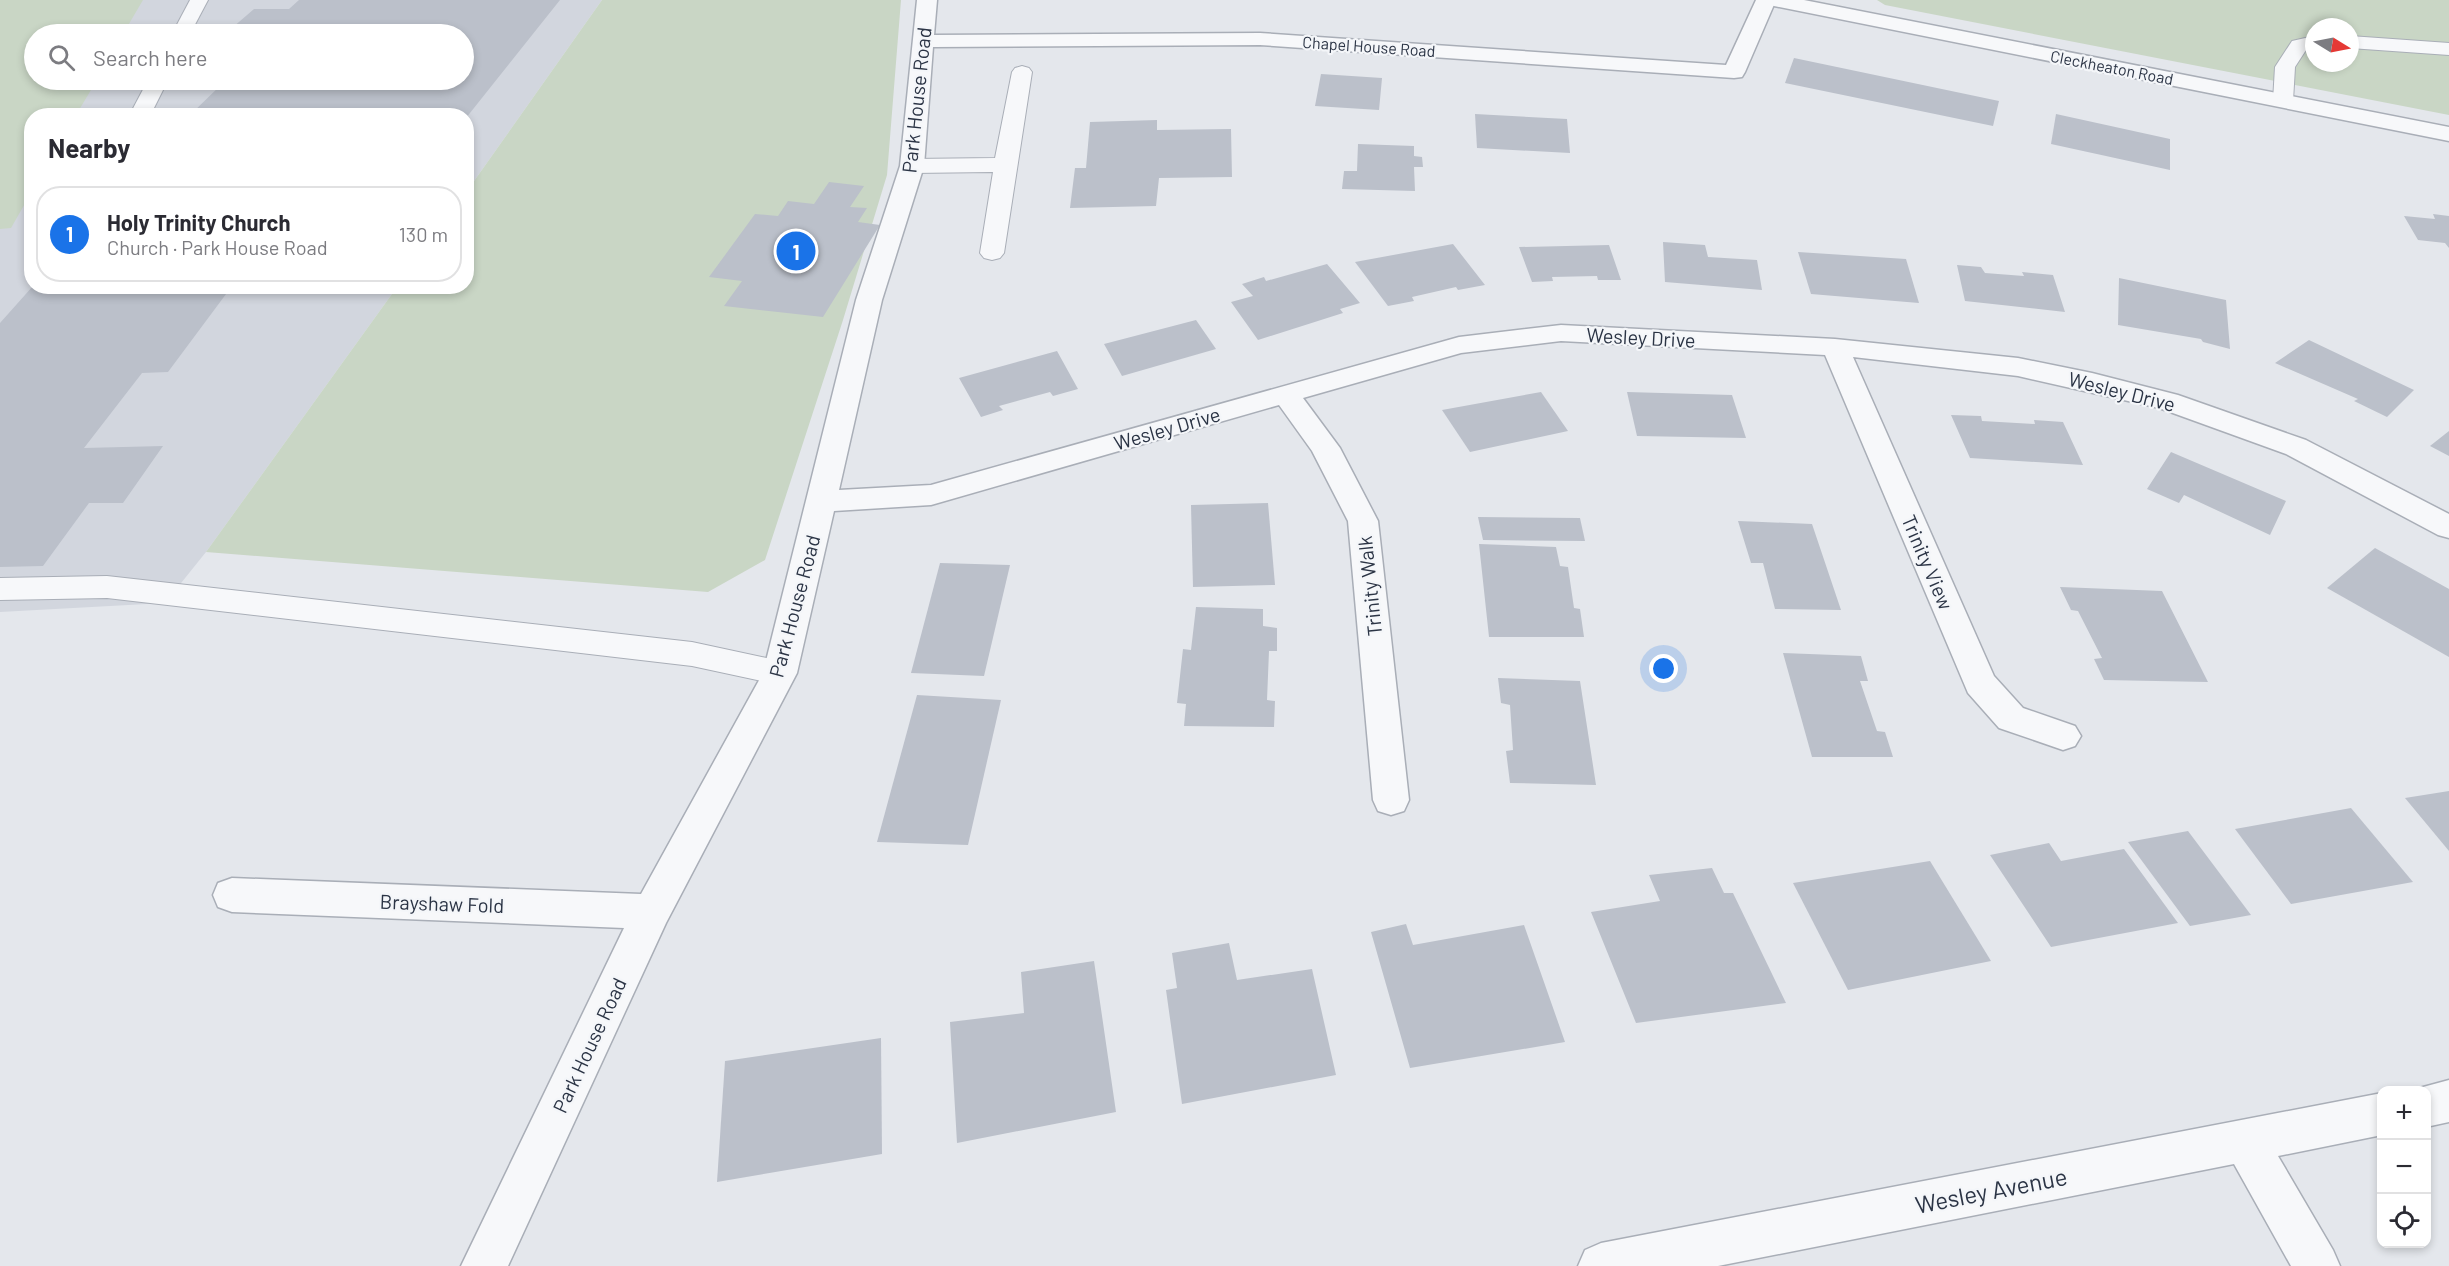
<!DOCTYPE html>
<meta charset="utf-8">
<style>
:root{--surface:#fff;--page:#f7f7f7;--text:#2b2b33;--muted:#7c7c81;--line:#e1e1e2;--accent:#1a73e8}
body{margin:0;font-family:Barlow,sans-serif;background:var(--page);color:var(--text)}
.controls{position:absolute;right:18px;bottom:18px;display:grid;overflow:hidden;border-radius:12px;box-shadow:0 3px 9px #0003}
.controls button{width:54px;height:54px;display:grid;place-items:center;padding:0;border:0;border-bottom:2px solid var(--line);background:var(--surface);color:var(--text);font:30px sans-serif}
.compass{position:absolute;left:2305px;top:18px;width:54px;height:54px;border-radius:50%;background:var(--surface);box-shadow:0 3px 9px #0003;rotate:100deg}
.you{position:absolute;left:1664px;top:669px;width:21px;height:21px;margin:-15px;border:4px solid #fff;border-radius:50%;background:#1a73e8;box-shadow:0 0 0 9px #1a73e833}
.badge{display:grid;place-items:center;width:39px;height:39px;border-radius:50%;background:var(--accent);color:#fff;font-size:20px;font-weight:700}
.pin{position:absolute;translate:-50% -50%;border:3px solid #fff;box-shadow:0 2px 6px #0006}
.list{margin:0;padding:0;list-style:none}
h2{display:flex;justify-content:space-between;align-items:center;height:78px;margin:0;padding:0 24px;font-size:26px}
h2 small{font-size:20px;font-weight:400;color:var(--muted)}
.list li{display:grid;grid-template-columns:39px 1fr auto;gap:18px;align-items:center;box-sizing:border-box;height:96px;margin:0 12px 12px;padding:0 12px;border:2px solid var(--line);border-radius:24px}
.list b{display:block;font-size:22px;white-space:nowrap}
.list p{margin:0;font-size:20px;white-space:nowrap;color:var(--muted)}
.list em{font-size:20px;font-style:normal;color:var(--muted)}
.icon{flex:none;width:33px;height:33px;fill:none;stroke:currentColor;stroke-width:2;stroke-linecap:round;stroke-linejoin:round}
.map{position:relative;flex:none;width:2449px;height:1266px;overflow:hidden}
.search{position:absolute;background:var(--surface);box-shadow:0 3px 9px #0003;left:24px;top:24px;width:450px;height:66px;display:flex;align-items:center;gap:15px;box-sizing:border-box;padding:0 21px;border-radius:33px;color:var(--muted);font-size:22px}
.panel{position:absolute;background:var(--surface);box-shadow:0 3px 9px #0003;left:24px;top:108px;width:450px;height:186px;border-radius:24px}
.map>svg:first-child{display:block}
</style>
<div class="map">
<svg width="2449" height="1266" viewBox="0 0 2449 1266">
<rect width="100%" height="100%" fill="#e4e7ec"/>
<path fill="#d2d6de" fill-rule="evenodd" d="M 0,0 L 602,0 L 467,191 L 466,116 L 32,116 L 32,286 L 397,287 L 206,552 L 165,603 L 0,612 ZM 34,34 L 464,34 L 464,80 L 34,80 Z"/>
<g fill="#c9d6c5" fill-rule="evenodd">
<path d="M 0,0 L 143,0 L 123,34 L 34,34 L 34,80 L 97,80 L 76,115 L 32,116 L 31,193 L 11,228 L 0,229 Z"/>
<path d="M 602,0 L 901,0 L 887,175 L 843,320 L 765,560 L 708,592 L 206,552 L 397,287 L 466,286 L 467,191 Z"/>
<path d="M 1877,0 L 2449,0 L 2449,115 L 1885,5 ZM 2314,27 L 2350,27 L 2350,63 L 2314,63 Z"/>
</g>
<g fill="#bbc0ca">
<path d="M 299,0 L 560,0 L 466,118 L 466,116 L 189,116 L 226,80 L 464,80 L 464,34 L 225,34 L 254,9 L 289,9 Z"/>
<path d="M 1794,58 L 1999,101 L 1993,126 L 1785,83 Z"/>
<path d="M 1321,74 L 1382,78 L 1379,110 L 1315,106 Z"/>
<path d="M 1475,114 L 1567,119 L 1570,153 L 1477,148 Z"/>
<path d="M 2056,114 L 2170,139 L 2170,170 L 2051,144 Z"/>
<path d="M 1157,120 L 1157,130 L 1231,129 L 1232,177 L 1159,178 L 1156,206 L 1070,208 L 1075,168 L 1086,168 L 1090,122 Z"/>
<path d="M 1358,144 L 1414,146 L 1414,156 L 1422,157 L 1423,167 L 1414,167 L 1415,191 L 1342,189 L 1344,171 L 1357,171 Z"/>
<path d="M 829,182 L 864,186 L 850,207 L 867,208 L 858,222 L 880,225 L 823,317 L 724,306 L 742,281 L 709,277 L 755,214 L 778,216 L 788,201 L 814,204 Z"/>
<path d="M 2433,214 L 2449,216 L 2449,248 L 2445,243 L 2418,240 L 2404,216 L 2435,219 Z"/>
<path d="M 1663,242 L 1705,245 L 1708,257 L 1757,260 L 1762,290 L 1665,282 Z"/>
<path d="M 1453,244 L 1485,285 L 1458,290 L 1456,287 L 1412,297 L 1414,301 L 1388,306 L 1355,262 Z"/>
<path d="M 1609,245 L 1621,280 L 1598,280 L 1597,276 L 1552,277 L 1553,281 L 1532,282 L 1519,247 Z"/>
<path d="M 1798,252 L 1906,259 L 1919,303 L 1811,294 Z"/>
<path d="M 1327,264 L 1360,303 L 1340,309 L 1343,313 L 1258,340 L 1231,302 L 1253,296 L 1242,284 L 1264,277 L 1266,281 Z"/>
<path d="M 1957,265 L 1981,267 L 1985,273 L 2024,276 L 2022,272 L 2053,275 L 2065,312 L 1965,301 Z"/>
<path d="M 2119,278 L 2226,300 L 2230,349 L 2203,342 L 2201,339 L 2118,325 Z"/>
<path d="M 33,286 L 232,286 L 168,372 L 142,373 L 84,448 L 163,446 L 123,503 L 89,503 L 43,566 L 0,567 L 0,323 Z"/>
<path d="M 1196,320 L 1216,349 L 1122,376 L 1104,344 Z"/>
<path d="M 2309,340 L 2414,390 L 2387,417 L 2354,401 L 2358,399 L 2275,363 Z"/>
<path d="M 1057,351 L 1078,389 L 1053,396 L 1050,392 L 999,406 L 1003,410 L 981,417 L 959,378 Z"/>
<path d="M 1541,392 L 1568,431 L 1470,452 L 1442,410 Z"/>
<path d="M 1627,392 L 1732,395 L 1746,438 L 1637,436 Z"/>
<path d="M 1951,415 L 1981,416 L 1982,421 L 2035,424 L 2034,420 L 2063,422 L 2083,465 L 1970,458 Z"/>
<path d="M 2449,431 L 2449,456 L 2430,446 Z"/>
<path d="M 2171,452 L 2286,501 L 2270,535 L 2184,495 L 2179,503 L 2147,489 Z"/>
<path d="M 1268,503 L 1275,585 L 1193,587 L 1191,505 Z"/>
<path d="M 1478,517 L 1580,518 L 1585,541 L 1483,540 Z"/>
<path d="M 1738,521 L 1812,524 L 1841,610 L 1775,609 L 1763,563 L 1751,563 Z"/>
<path d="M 1479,544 L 1556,547 L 1560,566 L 1568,567 L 1574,608 L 1580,609 L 1584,637 L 1489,637 Z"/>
<path d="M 2375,548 L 2449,589 L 2449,657 L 2327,588 Z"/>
<path d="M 940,563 L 1010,565 L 984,676 L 911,673 Z"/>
<path d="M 2060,587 L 2162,591 L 2208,682 L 2104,680 L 2094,659 L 2102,658 L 2078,611 L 2071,610 Z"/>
<path d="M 1196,607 L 1263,609 L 1263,626 L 1277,628 L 1277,651 L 1269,651 L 1267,700 L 1275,701 L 1274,727 L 1184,726 L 1186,704 L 1177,703 L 1183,649 L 1191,650 Z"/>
<path d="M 1783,653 L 1861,656 L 1868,681 L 1860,681 L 1877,731 L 1885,732 L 1893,757 L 1812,757 Z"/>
<path d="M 1498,678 L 1580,681 L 1596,785 L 1510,783 L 1506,751 L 1513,750 L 1510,705 L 1501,703 Z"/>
<path d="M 917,695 L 1001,700 L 968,845 L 877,842 Z"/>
<path d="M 2449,791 L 2449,851 L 2405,798 Z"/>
<path d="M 2351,808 L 2413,882 L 2291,904 L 2235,829 Z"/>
<path d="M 2188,831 L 2251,915 L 2190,926 L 2128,842 Z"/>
<path d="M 2049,843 L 2061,861 L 2124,849 L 2178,923 L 2051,947 L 1990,855 Z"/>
<path d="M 1930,861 L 1991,961 L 1848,990 L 1793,883 Z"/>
<path d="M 1712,868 L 1724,893 L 1733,893 L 1786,1003 L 1636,1023 L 1591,912 L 1660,901 L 1649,875 Z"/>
<path d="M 1406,924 L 1413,945 L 1524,925 L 1565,1042 L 1410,1068 L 1371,932 Z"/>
<path d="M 1229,943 L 1237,980 L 1312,969 L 1336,1075 L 1182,1104 L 1166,990 L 1177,988 L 1172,953 Z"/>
<path d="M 1094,961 L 1116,1112 L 957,1143 L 950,1022 L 1024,1013 L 1021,972 Z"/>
<path d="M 881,1038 L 882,1154 L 717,1182 L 725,1061 Z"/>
</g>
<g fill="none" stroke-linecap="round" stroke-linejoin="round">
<g stroke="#a9aeb7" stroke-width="2">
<g id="service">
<path d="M 190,0 L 208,0 L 190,34 L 172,34 Z"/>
<path d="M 2314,36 L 2314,48 L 2306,50 L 2295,67 L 2293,101 L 2290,105 L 2283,107 L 2276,105 L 2273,101 L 2275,67 L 2292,41 Z"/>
<path d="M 2350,36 L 2449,43 L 2449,55 L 2350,48 Z"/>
<path d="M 1022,66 L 1029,68 L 1032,72 L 1004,253 L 1000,258 L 992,260 L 984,258 L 980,253 L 993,172 L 912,173 L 904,171 L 901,166 L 904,161 L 912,159 L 995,158 L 1012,72 L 1015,68 Z"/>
<path d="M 148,80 L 168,80 L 150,116 L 129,116 Z"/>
<path d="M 107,576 L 692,642 L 780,661 L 791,664 L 796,673 L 791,682 L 780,685 L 692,666 L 107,598 L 0,600 L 0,578 Z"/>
</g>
</g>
<g stroke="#a9aeb7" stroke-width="3">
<g id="minor">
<path d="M 917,0 L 937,0 L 934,35 L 1260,33 L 1726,65 L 1756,0 L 1776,0 L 1745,72 L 1742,77 L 1734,78 L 1260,45 L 933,47 L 924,166 L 882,300 L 839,490 L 931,485 L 1459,337 L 1561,325 L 1835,339 L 2018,358 L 2092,373 L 2178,395 L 2306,440 L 2449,514 L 2449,538 L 2438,535 L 2286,454 L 2159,408 L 2018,376 L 1853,357 L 1994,676 L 2023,708 L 2075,726 L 2081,736 L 2075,746 L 2063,750 L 1999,728 L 1968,693 L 1825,355 L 1561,341 L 1461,353 L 1303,398 L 1340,448 L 1378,521 L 1409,800 L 1404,811 L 1391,815 L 1378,811 L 1373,800 L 1348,521 L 1312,451 L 1279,405 L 931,505 L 834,511 L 797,673 L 666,923 L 508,1266 L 461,1266 L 624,928 L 232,912 L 218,907 L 213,895 L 218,883 L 232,878 L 641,894 L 763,673 L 856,300 L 900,166 Z"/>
<path d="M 2449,1080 L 2449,1122 L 2426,1127 L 2426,1090 L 2412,1090 Z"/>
<path d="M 2382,1093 L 2382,1135 L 2278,1156 L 2333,1250 L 2340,1266 L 2291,1266 L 2234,1164 L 1718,1266 L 1578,1266 L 1585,1250 L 1601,1243 Z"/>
</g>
</g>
<g stroke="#a9aeb7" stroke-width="3">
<path id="tertiary" d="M 1764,0 L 1804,0 L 2449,127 L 2449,141 L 1774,6 L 1767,4 Z"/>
</g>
<use href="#service" fill="#f7f8fa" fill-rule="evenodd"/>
<use href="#minor" fill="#f7f8fa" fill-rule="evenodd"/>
<use href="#tertiary" fill="#f7f8fa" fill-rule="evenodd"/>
</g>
<g text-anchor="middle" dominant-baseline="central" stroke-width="4.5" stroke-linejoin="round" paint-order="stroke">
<g font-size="16" fill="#2b3445" stroke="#f4f6f9">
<text transform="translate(1369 46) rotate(4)">Chapel House Road</text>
<text transform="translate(2112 67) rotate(11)">Cleckheaton Road</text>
</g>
<g font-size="20" fill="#2b3445" stroke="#f4f6f9">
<text transform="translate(916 100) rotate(-84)">Park House Road</text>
<text transform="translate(1641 337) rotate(3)">Wesley Drive</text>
<text transform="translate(2122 391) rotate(14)">Wesley Drive</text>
<text transform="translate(1167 428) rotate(-16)">Wesley Drive</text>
<text transform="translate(1928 562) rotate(67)">Trinity View</text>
<text transform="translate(1369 586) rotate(-96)">Trinity Walk</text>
<text transform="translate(794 606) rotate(-75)">Park House Road</text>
<text transform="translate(442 903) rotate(2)">Brayshaw Fold</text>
<text transform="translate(589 1045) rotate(-65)">Park House Road</text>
</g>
<g font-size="24" fill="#2b3445" stroke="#f4f6f9">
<text transform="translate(1991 1190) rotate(-11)">Wesley Avenue</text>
</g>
</g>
</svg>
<div class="controls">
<button>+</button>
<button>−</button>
<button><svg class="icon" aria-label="locate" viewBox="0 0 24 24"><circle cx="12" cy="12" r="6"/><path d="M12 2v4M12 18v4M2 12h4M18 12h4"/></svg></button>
</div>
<svg class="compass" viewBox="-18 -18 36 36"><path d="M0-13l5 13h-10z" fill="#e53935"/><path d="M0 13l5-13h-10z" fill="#7c7c81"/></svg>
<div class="you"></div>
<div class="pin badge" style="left:796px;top:251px">1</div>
<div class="search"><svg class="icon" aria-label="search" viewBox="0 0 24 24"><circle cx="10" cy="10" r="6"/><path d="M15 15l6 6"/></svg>Search here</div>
<section class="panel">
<h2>Nearby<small></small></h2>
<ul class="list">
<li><span class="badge">1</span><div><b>Holy Trinity Church</b><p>Church · Park House Road</p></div><em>130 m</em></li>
</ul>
</section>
</div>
